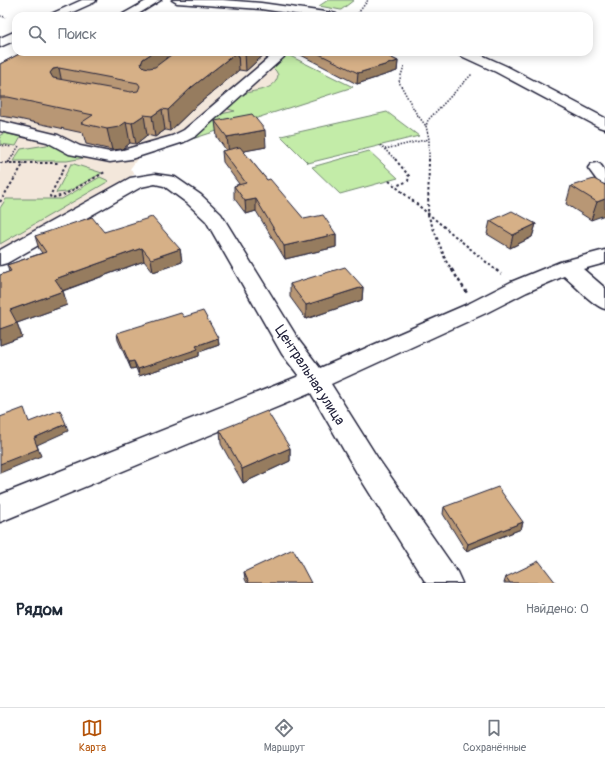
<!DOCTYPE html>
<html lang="ru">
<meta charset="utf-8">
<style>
:root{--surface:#fff;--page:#f2f2f3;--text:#1f2937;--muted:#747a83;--line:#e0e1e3;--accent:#b45309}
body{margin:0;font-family:Pangolin,sans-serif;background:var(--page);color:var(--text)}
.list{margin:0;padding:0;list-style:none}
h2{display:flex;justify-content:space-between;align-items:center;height:52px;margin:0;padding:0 16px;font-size:17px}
h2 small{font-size:13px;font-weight:400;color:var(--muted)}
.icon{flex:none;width:22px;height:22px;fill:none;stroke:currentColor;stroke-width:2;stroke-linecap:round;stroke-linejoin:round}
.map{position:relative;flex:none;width:605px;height:583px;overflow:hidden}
.search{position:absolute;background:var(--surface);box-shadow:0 2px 10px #0003;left:12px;right:12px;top:12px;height:44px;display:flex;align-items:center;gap:10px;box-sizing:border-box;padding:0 14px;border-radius:12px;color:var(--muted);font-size:15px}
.sheet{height:124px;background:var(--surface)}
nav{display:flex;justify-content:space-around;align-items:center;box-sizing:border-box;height:56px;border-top:1px solid var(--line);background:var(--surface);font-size:11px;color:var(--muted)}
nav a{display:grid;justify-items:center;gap:2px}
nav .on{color:var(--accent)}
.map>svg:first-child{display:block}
</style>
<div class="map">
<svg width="605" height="583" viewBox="0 0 605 583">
<rect width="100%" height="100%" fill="#fff"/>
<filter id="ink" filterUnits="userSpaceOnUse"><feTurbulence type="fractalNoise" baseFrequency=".025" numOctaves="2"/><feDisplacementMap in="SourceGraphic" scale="8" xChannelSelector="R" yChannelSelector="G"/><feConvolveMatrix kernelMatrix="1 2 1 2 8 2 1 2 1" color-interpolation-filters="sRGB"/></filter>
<g filter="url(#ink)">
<path fill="#f3e7db" d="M 28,52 L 283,52 L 353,87 L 140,155 L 130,169 L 135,174 L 0,253 L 0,67 Z"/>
<g fill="#c3eca8" stroke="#728772">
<path d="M 328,0 L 354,0 L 341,10 L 319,6 Z"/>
<path d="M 282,52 L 353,87 L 189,140 L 216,115 L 235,111 L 228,109 C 233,105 238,97 244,94 C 255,89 275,92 278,75 L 276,71 L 271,66 Z"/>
<path d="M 387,112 L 419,136 L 308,163 L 281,136 Z"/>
<path d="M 5,133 L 21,137 L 16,146 L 0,144 L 0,135 Z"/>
<path d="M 53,144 L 65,152 L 89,157 L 67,161 L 13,161 L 21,149 Z"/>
<path d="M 369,151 L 398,178 L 340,194 L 312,167 Z"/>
<path d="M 71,164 L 74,164 L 102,173 L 67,192 L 56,193 Z"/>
<path d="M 100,177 L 109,181 L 0,244 L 0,208 L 6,199 L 62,199 Z"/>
</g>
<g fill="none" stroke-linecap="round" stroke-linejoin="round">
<g stroke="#22223b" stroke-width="3">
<g id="minor">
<path d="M 82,0 L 96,0 L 95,2 L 64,16 L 49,16 L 51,14 Z"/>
<path d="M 148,0 L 161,0 L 135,16 L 121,16 L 123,14 Z"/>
<path d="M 172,0 L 223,0 L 261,3 L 332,13 L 336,14 L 338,16 L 308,16 L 261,9 L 177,3 Z"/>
<path d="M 16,31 L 16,40 L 0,47 L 0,38 Z"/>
<path d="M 269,52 L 282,52 L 284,57 L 196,136 L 184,142 L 131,159 L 110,162 L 69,154 L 47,142 L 0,131 L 0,121 L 58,135 L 80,146 L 110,152 L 123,150 L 172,136 L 184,130 L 271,56 Z"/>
<path d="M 458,52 L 475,52 L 506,66 L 605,118 L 605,129 L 599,127 L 496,72 L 459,55 Z"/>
<path d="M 597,163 C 605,166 605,174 605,184 L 599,183 L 588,168 L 591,164 Z"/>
<path d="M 155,174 L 175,177 L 201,195 L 221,214 L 300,342 L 320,368 L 470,303 L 511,282 L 560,262 L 605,250 L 605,263 L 583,269 L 605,288 L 605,309 C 593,306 575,285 564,276 L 527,292 L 486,313 L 331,384 L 377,457 L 457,572 L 462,583 L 426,583 L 357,473 L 311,393 L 0,522 L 0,495 L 299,376 L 282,354 L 206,221 L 187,203 L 164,186 L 155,184 L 141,187 L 7,263 L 0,265 L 0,250 L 130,178 Z"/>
</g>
</g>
<g stroke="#22223b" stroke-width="1.5" stroke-dasharray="1.5 1.5" stroke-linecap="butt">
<path d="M 0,16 L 6,17"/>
<path d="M 356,16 L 368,0"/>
<path d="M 404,66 L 399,82 L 416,113 L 426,126"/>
<path d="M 0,145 L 11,147"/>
<path d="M 380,145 L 396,160"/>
<path d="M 385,149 L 429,139"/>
<path d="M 10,160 L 19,146"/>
<path d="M 429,160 L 429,139 L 426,126 L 428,120 L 472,74"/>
</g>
<g stroke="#22223b" stroke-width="2" stroke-dasharray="2.5 2.5" stroke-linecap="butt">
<path d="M 395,159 L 409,176 L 408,181 L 396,186"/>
<path d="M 429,159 L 428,215 L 446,261 L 453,271"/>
<path d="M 0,163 L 59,163"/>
<path d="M 8,163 L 11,159"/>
<path d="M 66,164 L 50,196 L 51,198 L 64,195 L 105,172"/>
<path d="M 389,181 L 497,271"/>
<path d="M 0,202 L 24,163"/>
</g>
<g stroke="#22223b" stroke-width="2.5" stroke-dasharray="3 3" stroke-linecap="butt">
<path d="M 452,270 L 467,293"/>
<path d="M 496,270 L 501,274"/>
</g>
<use href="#minor" fill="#fff" fill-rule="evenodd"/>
</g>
<g fill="#b89774" stroke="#22223b">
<path d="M 23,52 L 267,52 L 246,71 L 239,70 L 195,107 L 170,131 L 165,130 L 155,137 L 147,135 L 136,144 L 130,143 L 123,149 L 112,150 L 86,144 L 83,133 L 14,118 L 0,116 L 0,64 Z"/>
<path d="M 295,52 L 379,52 L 398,61 L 397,71 L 357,84 Z"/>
<path d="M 215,121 L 266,147 L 243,151 L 267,180 L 304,219 L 336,234 L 336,247 L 285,259 L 256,211 L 246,214 L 234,198 L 234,186 L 239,184 L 223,162 L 222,151 L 226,150 L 217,137 Z"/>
<path d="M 605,185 L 591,220 L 566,204 L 571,186 Z"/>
<path d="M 490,221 L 536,224 L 532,237 L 510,248 L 487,234 Z"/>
<path d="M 104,232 L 180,249 L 182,262 L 153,272 L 144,261 L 63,291 L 67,305 L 17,323 L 22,337 L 0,345 L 0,275 L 9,272 L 7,265 L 42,253 L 39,249 L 35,236 Z"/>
<path d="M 290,284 L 363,287 L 362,300 L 306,319 L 290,297 Z"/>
<path d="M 117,333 L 218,338 L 219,345 L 199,352 L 199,356 L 139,376 L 136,368 L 131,369 L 118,340 Z"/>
<path d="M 220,430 L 290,448 L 290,461 L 243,483 L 221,444 Z"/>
<path d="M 444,507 L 523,522 L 521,529 L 466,551 L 443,514 Z"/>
<path d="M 244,572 L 311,583 L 247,583 L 245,579 Z"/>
<path d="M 506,577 L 556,583 L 504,583 Z"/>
</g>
<g fill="#967b5e" stroke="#22223b">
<path d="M 154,52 L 181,52 L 146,78 L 141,64 L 143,59 Z"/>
<path d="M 237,52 L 238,52 L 239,70 L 195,107 L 170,131 L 168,110 L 192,87 Z"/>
<path d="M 245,52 L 267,52 L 246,71 Z"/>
<path d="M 398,61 L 397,71 L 357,84 L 358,73 Z"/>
<path d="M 59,68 L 63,88 L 58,89 L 50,73 L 53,69 Z"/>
<path d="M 162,109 L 165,130 L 155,137 L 152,116 Z"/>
<path d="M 144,115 L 147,135 L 136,144 L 132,123 Z"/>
<path d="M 126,122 L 130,143 L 123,149 L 112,150 L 107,129 Z"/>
<path d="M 265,130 L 266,147 L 229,154 L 227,137 Z"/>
<path d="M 256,199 L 256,211 L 246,214 L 245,201 Z"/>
<path d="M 605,199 L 605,215 L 591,220 L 597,202 Z"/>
<path d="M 536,224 L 532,237 L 510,248 L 513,235 Z"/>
<path d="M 336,234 L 336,247 L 285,259 L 284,246 Z"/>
<path d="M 142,248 L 144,261 L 59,292 L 55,279 Z"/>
<path d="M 180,249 L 182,262 L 153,272 L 151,259 Z"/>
<path d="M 363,287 L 362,300 L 306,319 L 306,305 Z"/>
<path d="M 63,291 L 67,305 L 17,323 L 22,337 L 0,345 L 0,329 L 10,310 Z"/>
<path d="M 218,338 L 219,345 L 199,352 L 199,356 L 139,376 L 138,369 L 196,346 Z"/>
<path d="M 134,361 L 136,368 L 131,369 L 129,362 Z"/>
<path d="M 66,424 L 68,431 L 37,445 L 41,456 L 0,473 L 0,464 L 34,438 Z"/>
<path d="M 290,448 L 290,461 L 243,483 L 242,469 Z"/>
<path d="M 523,522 L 521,529 L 466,551 L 468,544 Z"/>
</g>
<g fill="#d6b087" stroke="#22223b" fill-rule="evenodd">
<path d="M 23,52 L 154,52 L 143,59 L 141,64 L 144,67 L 149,68 L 155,67 L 175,52 L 237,52 L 192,87 L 168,110 L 162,109 L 152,116 L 144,115 L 132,123 L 126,122 L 119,127 L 107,129 L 81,123 L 93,115 L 8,97 L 0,97 L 0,64 ZM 59,68 L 138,83 L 140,86 L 138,91 L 131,92 L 53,78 L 50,73 L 53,69 Z"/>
<path d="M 315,52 L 379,52 L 398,61 L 358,73 Z"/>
<path d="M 252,114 L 265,130 L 227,137 L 215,121 Z"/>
<path d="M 240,147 L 267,180 L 270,179 L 304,219 L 323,215 L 336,234 L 284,246 L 256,199 L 245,201 L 234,186 L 246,183 L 222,151 Z"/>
<path d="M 594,179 L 605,185 L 605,199 L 597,202 L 571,186 Z"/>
<path d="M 512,211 L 536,224 L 513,235 L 490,221 Z"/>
<path d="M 92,217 L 104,232 L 152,217 L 180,249 L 151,259 L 142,248 L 55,279 L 63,291 L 10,310 L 17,323 L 0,329 L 0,275 L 11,271 L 7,265 L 46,252 L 35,236 Z"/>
<path d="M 345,267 L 363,287 L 306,305 L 290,284 Z"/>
<path d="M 203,311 L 218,338 L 196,346 L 198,349 L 138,369 L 134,361 L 129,362 L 117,333 L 181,313 L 184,317 Z"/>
<path d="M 24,408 L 29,422 L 60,410 L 66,424 L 34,438 L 38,449 L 0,464 L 0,417 Z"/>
<path d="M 267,411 L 290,448 L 242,469 L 220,430 Z"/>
<path d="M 498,487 L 523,522 L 468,544 L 444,507 Z"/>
<path d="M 293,549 L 311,583 L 249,583 L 244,572 Z"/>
<path d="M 539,561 L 556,583 L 510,583 L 506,577 Z"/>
</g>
</g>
<g text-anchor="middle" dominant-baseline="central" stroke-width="4" stroke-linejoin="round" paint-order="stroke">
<g font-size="14" fill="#22223b" stroke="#fff">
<text transform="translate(310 375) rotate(57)">Центральная улица</text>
</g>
</g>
</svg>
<div class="search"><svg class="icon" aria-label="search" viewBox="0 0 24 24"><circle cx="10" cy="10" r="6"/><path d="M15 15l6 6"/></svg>Поиск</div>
</div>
<section class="sheet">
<h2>Рядом<small>Найдено: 0</small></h2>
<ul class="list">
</ul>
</section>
<nav>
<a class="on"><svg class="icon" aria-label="map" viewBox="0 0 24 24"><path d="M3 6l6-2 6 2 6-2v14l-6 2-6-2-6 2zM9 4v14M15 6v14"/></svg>Карта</a>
<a><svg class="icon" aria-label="directions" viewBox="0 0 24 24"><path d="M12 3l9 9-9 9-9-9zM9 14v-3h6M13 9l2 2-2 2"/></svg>Маршрут</a>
<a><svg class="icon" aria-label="saved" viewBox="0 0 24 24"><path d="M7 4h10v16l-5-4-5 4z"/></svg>Сохранённые</a>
</nav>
